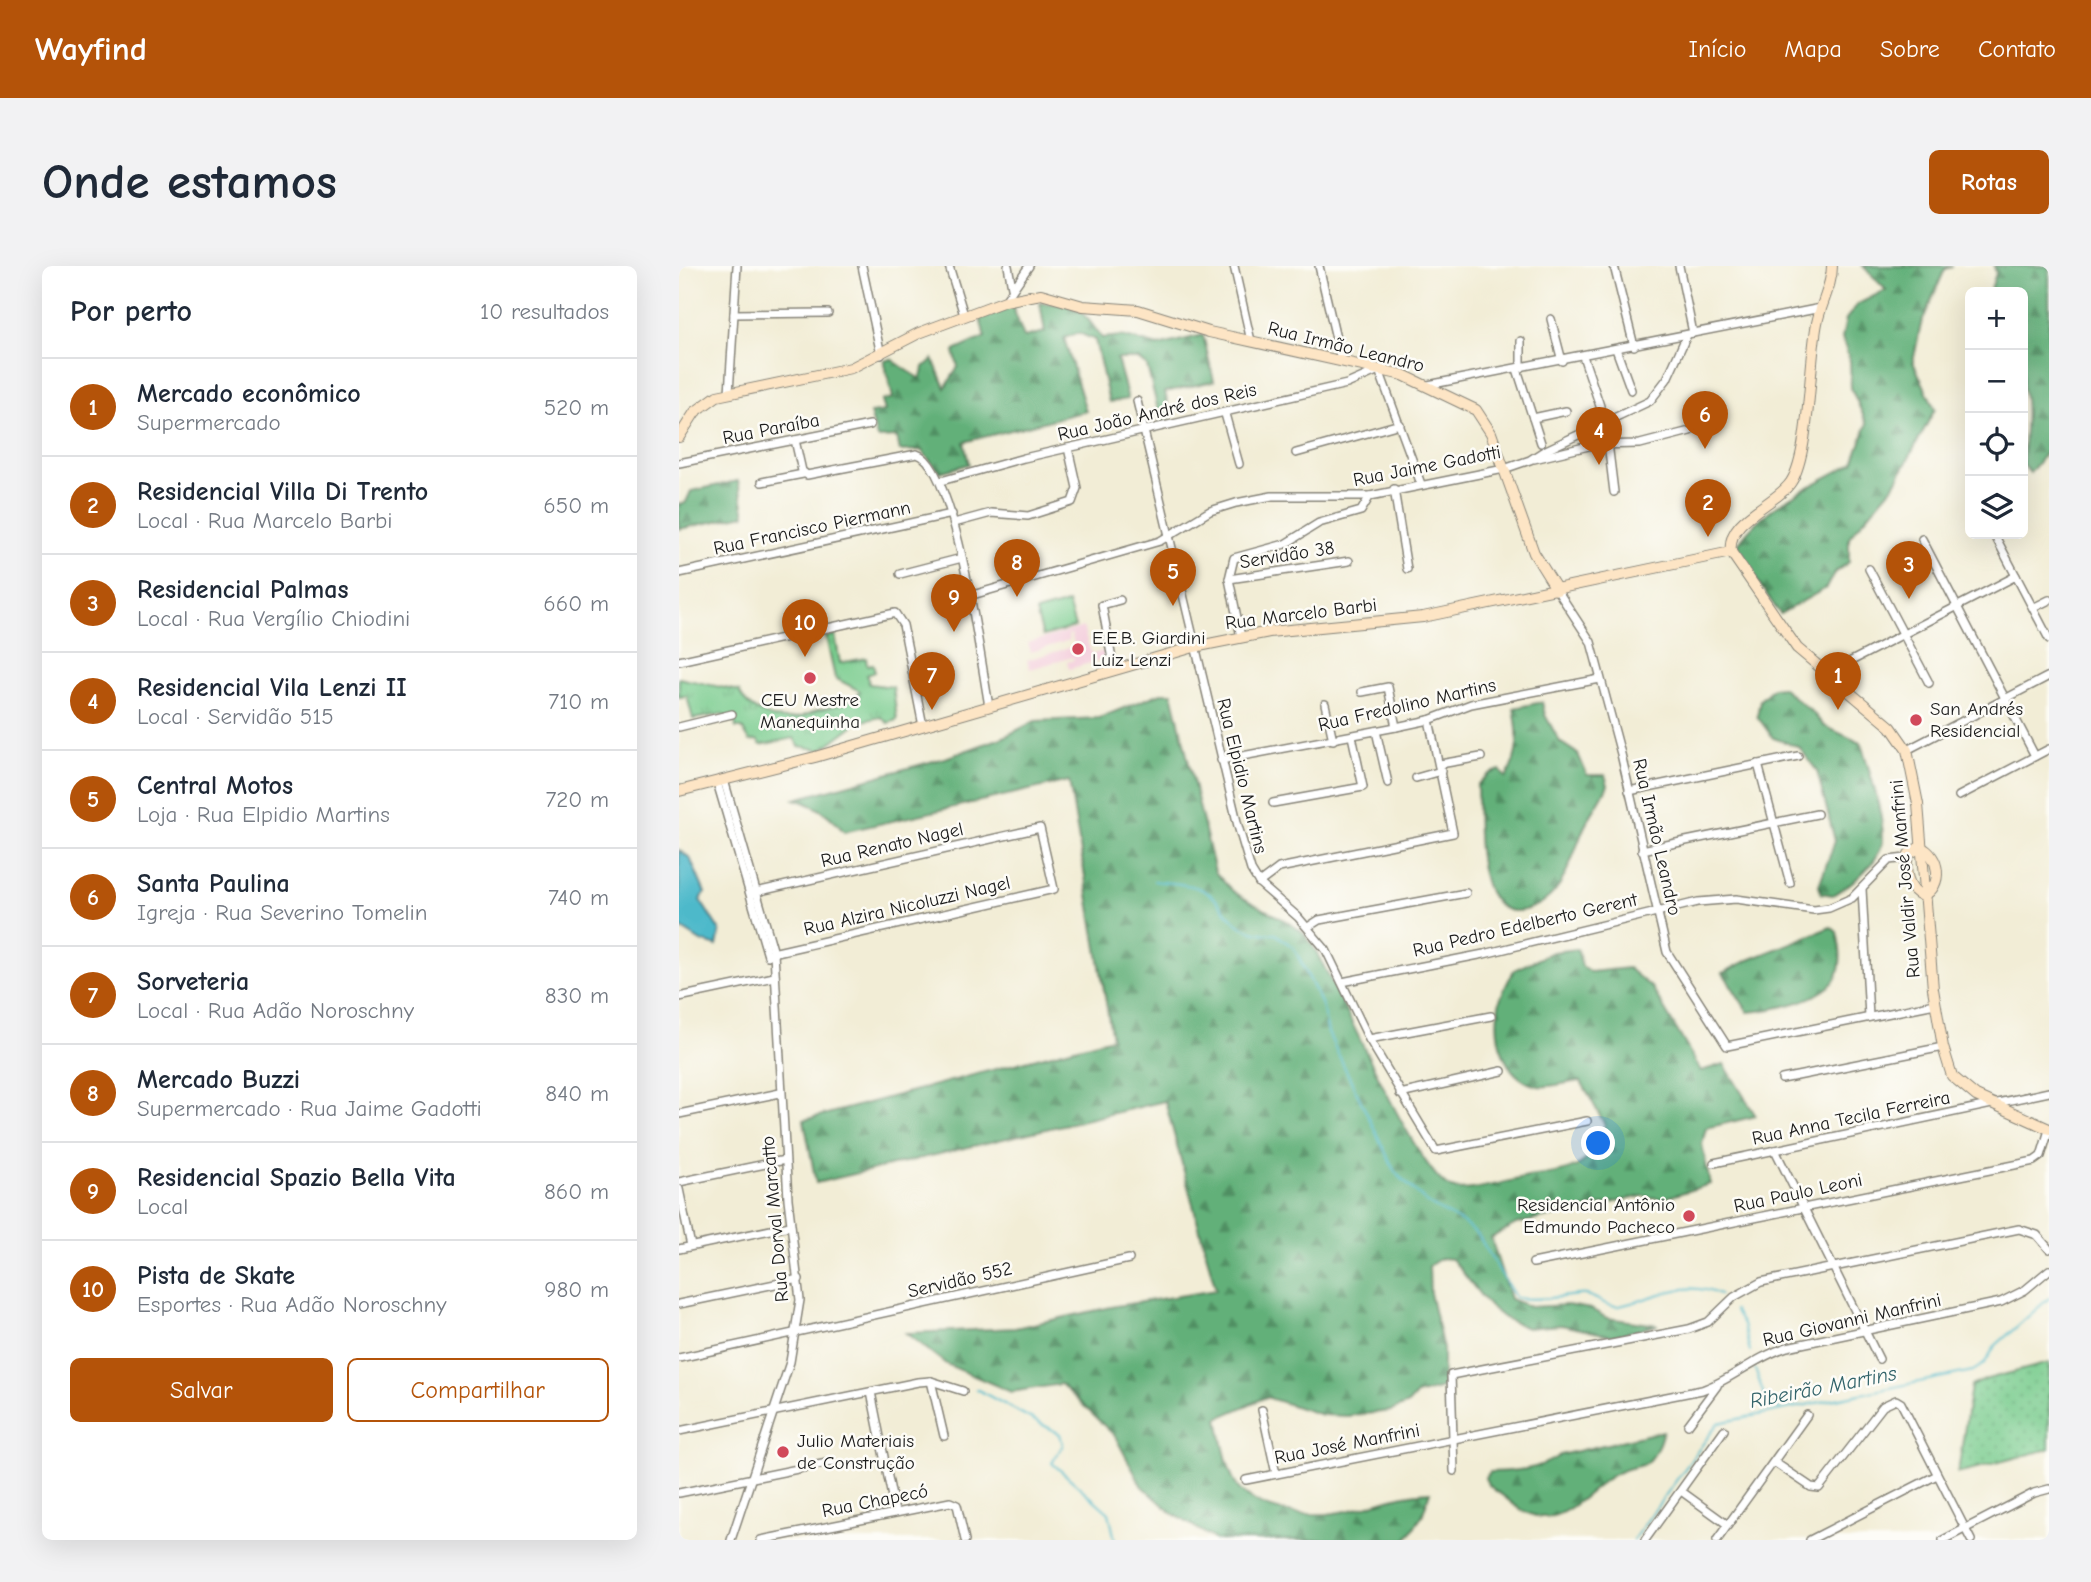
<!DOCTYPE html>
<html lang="pt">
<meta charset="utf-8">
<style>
:root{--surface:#fff;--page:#f2f2f3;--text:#1f2937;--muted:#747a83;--line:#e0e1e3;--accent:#b45309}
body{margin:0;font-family:"Comic Neue",sans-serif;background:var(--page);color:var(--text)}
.controls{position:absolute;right:21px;top:21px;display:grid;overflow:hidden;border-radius:10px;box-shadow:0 7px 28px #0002}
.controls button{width:63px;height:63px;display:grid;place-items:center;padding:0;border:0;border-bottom:2px solid var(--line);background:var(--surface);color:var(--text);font:35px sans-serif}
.you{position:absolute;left:920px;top:878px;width:24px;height:24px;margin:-18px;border:5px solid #fff;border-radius:50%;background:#1a73e8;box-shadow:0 0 0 10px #1a73e833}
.badge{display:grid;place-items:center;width:46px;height:46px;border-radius:50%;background:var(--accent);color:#fff;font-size:23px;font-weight:700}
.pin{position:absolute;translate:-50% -58px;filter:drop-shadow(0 2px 4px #0008)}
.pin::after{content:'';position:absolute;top:37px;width:24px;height:21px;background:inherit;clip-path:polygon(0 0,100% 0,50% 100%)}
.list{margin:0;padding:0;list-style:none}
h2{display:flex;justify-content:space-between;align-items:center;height:91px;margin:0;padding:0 28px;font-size:30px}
h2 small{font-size:23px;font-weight:400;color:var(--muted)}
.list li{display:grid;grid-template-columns:46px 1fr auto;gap:21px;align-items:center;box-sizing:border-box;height:98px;padding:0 28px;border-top:2px solid var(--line)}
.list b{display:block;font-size:26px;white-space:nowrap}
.list p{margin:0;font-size:23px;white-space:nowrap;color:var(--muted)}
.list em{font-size:23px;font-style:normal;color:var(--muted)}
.actions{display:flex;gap:14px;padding:21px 28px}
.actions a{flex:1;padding:16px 0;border:2px solid var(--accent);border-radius:10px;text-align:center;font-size:24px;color:var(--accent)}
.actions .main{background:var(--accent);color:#fff}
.icon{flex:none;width:38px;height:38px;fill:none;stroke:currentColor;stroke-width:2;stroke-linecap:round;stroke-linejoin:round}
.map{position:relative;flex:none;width:1370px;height:1274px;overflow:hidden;border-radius:10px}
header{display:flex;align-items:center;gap:42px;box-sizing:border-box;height:98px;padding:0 35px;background:var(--accent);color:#fff}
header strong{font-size:33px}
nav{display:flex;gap:38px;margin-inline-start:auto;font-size:24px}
.intro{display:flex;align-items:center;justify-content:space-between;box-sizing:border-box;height:168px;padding:0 42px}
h1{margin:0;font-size:49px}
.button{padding:18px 32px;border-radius:10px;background:var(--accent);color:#fff;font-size:24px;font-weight:700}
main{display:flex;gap:42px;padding:0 42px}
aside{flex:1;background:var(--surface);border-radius:10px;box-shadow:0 7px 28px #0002}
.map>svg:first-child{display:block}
</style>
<header>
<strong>Wayfind</strong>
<nav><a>Início</a><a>Mapa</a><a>Sobre</a><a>Contato</a></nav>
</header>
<div class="intro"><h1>Onde estamos</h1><a class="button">Rotas</a></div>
<main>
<aside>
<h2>Por perto<small>10 resultados</small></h2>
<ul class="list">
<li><span class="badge">1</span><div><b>Mercado econômico</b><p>Supermercado</p></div><em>520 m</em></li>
<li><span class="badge">2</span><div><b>Residencial Villa Di Trento</b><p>Local · Rua Marcelo Barbi</p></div><em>650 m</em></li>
<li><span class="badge">3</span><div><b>Residencial Palmas</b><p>Local · Rua Vergílio Chiodini</p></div><em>660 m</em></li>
<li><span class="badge">4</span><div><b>Residencial Vila Lenzi II</b><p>Local · Servidão 515</p></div><em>710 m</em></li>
<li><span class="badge">5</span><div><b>Central Motos</b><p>Loja · Rua Elpidio Martins</p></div><em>720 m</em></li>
<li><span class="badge">6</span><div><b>Santa Paulina</b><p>Igreja · Rua Severino Tomelin</p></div><em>740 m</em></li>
<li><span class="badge">7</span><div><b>Sorveteria</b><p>Local · Rua Adão Noroschny</p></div><em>830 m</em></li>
<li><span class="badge">8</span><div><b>Mercado Buzzi</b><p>Supermercado · Rua Jaime Gadotti</p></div><em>840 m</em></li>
<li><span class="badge">9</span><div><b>Residencial Spazio Bella Vita</b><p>Local</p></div><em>860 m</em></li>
<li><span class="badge">10</span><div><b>Pista de Skate</b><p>Esportes · Rua Adão Noroschny</p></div><em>980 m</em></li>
</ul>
<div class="actions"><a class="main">Salvar</a><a>Compartilhar</a></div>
</aside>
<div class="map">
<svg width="1370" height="1274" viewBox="0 0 1370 1274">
<defs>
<pattern id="grass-dots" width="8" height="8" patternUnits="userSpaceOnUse" patternTransform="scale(1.75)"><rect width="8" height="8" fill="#79cc8e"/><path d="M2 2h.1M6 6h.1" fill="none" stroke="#68af7a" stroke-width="1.8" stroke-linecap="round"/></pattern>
<pattern id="forest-firs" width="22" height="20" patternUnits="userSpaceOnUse" patternTransform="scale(1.75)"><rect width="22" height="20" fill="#62b079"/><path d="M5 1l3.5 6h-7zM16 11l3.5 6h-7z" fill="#508e62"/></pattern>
<pattern id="park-tufts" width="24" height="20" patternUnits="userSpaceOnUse" patternTransform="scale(1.75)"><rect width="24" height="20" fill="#79cc8e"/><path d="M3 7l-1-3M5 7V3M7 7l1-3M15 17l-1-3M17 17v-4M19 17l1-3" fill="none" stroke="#68af7a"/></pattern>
</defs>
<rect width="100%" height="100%" fill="#fdfcf7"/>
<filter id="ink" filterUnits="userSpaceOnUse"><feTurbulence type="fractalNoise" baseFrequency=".0143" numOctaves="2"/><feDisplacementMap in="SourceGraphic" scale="14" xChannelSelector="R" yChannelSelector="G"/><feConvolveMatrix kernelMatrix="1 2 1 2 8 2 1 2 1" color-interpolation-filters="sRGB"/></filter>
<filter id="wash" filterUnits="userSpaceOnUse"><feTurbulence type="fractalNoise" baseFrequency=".00686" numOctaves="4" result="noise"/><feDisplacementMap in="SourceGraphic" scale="28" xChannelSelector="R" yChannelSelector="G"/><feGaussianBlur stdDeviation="1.57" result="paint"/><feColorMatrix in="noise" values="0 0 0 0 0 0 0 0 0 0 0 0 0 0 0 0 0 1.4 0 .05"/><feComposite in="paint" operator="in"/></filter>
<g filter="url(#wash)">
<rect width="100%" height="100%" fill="#f2edd6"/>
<path fill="#f4cfdd" d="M 404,361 L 411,384 L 414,388 L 424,385 L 426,393 L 390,403 L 388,396 L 395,394 L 394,391 L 351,403 L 348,394 L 396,380 L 392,368 L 389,369 L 391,374 L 352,386 L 349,377 Z"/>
<path fill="url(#grass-dots)" stroke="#4a7455" stroke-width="2" d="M 1370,1097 L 1370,1183 L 1279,1207 L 1292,1120 L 1308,1113 Z"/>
<g fill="url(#forest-firs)" stroke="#3f664a" stroke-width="2">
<path d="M 1184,0 L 1274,0 L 1266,3 L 1242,58 L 1234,96 L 1256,143 L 1216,218 L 1170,271 L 1170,296 L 1155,307 L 1147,322 L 1101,348 L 1056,283 C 1080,241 1133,220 1174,197 L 1188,158 L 1172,122 L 1171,95 L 1163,72 L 1167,53 L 1179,38 L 1207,24 Z"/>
<path d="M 1315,0 L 1370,0 L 1370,183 L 1351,207 L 1344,199 C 1344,177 1350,141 1344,123 L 1344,26 L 1311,26 L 1317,7 Z"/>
<path d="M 361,37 C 399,37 402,43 423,72 L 443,70 L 479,80 L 524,69 L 535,115 L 486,126 L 492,152 L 482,156 L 468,100 L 459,93 L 438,93 L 449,133 L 430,136 L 416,74 L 400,67 L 385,72 L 407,145 L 285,176 L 290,198 L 261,206 L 242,184 L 221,185 L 218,171 L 198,172 L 191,147 L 206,145 L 203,135 L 214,132 L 205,95 L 212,93 L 241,113 L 245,101 L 254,93 L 266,122 L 279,101 L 275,85 L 306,71 L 300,49 L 333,39 L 345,71 L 366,66 Z"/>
<path d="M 59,215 L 66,249 L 0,263 L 0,238 L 7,236 L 12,225 Z"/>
<path d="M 1103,421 L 1134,447 L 1145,460 L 1182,477 C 1189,501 1208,557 1203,579 C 1197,600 1171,619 1154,629 L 1142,627 L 1140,619 L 1156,575 L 1138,505 L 1120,481 L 1094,472 L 1078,450 L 1081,434 L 1094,422 Z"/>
<path d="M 482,427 L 493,427 L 536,606 C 542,612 548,620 554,625 C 572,639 620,657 630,674 C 659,717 736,908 772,922 C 788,929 836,912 856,910 C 894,906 915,899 926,859 L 902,815 C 889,816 871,822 859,820 C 822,812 813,765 821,734 C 824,724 830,714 835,704 L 874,686 L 898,683 L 903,700 L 911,706 L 949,702 L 973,722 L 1022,805 L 1045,798 L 1077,850 L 1027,862 L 1023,878 L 1031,918 L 983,933 L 964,930 L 837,958 L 812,972 L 831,1033 L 852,1041 L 888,1039 L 912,1043 L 928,1052 L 979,1059 L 934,1070 L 882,1059 L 848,1062 L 825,1052 L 810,1040 L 773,993 L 762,992 L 750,1000 L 751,1027 L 764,1083 L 764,1122 L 737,1129 L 729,1138 L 712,1145 L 668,1150 L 643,1149 L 587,1131 L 539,1152 C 542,1169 549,1212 561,1224 C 587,1249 634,1252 668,1245 C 698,1238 719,1227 751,1226 L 743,1250 L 727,1274 L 537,1274 L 493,1247 L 462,1219 L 436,1170 L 382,1118 L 332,1126 L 267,1098 L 227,1067 L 336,1062 L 437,1040 L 537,1024 L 486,835 L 137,917 L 125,854 L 433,772 L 390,515 L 165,566 C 151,548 138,540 116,533 L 269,491 L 325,471 L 356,455 L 420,452 Z"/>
<path d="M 863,436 L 866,449 L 881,476 L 899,488 L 908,509 L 926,509 L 929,519 C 922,535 912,547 905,562 C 891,594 884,640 839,645 C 825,646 816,638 810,626 C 796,595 799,552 798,519 L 810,508 L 821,504 L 827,512 C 841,487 840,469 835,442 Z"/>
<path d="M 1152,661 L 1158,666 C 1161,680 1164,695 1158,710 C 1148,734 1093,744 1069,746 L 1044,707 L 1067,695 Z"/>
<path d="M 984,1165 C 970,1215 960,1190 928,1213 C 891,1240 872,1272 828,1233 C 820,1226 809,1222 806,1212 L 811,1206 C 837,1205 860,1204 881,1189 Z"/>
</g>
<path fill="url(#park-tufts)" stroke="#4a7455" stroke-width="2" d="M 156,369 L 161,397 L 187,392 L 188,399 L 194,398 L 196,406 L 188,409 L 190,418 L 214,421 L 218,454 L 209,457 L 202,451 L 179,456 L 142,484 L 120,480 L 115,472 L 82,479 L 78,474 L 71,475 L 63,462 L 57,462 L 56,455 L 46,455 L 44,448 L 14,453 L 8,430 L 0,431 L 0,412 L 60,425 C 70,448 104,459 127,449 C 132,447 136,444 142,443 C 157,439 171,439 181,425 L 156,412 L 147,371 Z"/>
<path fill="#79cc8e" stroke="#4a7455" stroke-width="2" d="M 389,337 L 396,361 L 364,370 L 357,346 Z"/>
<path fill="#4eb9ca" stroke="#356a73" stroke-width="2" d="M 0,584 L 11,592 L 26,627 L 21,634 L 41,665 L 38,680 L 22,675 L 0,661 Z"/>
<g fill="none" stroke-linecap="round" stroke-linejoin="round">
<g stroke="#4eb9ca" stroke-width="2">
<path d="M 475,615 C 488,617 506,617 519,622 C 552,634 544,669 597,668 L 615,682 L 631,714 L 643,739 L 649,767 L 716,906 L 748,937 L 784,957 L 799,969 L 836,1031 C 845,1036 888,1030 900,1029 C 916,1027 925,1042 940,1040 C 975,1033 1005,1012 1041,1029"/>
<path d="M 1055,1044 L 1064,1059 L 1071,1085"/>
<path d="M 1076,1103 L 1086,1132 L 1102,1144"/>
<path d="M 297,1123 L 381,1168 L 384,1179 L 373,1197 L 430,1247 L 436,1274"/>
<path d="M 954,1274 L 1039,1157 L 1294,1105 L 1305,1098 L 1316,1080 L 1370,1032"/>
</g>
</g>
</g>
<g filter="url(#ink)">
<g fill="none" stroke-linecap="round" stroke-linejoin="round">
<g stroke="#878479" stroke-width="10">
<g id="street">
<path d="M 183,0 L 202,89"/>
<path d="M 270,0 L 285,49"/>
<path d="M 329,0 L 333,21"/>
<path d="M 555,0 L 572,75"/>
<path d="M 640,0 L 662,94"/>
<path d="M 935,0 L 955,80"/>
<path d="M 1000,0 L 1014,67"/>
<path d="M 326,35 L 350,0"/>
<path d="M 55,48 L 149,47"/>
<path d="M 872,53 L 883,95"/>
<path d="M 937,83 L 952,124"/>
<path d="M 904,90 L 921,140"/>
<path d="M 842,102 L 842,75"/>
<path d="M 838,103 L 862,177"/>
<path d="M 749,119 L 1142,42"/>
<path d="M 50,127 L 58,0"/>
<path d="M 458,135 L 559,560 L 572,604 L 580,617 L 619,651 L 647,684 L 690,773 L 757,885 L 908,855"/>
<path d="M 546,148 L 560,198"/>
<path d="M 854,152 L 887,145"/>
<path d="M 116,174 L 123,205 L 128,209 L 238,188 C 277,199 302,398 310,440"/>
<path d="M 929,177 L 935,226"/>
<path d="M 617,187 L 721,158"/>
<path d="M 855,193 L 914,179 L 961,178 L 1011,165"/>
<path d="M 0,197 L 191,159"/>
<path d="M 262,215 L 345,192 L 668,118 L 700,104 L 742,218"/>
<path d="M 83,216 L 124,208"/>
<path d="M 715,223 L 728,303"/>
<path d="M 275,257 L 312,247 L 349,250 L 393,236 L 398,222 L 389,182"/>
<path d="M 1315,268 L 1370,373"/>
<path d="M 1243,273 L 1356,490"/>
<path d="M 1190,303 L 1250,417"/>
<path d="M 0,307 L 273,248"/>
<path d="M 221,308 L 283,292"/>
<path d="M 550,313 L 670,295"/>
<path d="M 878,324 L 912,376 L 942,488 L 988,686 L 1048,780 L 1256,738"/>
<path d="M 290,330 L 481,275 L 531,245 L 557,237 L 593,230 L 691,230 L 825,203 L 851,194 L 865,185 L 971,135 L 988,113 L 1008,69"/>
<path d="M 1354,342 L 1370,334"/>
<path d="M 562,371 L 550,313 L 555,292 L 606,278 L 640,257 L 682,245 L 691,230"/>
<path d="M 0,395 L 216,347 L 224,359 L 244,460"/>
<path d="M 435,404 L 423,339 L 441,334"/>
<path d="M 1147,408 L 1337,310"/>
<path d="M 683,426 L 709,421 L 717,461"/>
<path d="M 646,438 L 654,474"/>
<path d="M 0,461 L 53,448"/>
<path d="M 697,465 L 709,517"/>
<path d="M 1228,484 L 1370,410"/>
<path d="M 542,494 L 717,461 L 750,454 L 792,438 L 921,413"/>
<path d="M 761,498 L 802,491"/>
<path d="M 1079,498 L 1111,617"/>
<path d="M 737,512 L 762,505"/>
<path d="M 45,514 L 95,687 L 109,933 L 121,1034 L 111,1096 L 52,1274"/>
<path d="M 38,516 L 89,690"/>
<path d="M 950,525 L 1119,490"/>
<path d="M 1280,530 L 1370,483"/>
<path d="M 594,537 L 684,521 L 673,470"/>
<path d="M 963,584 L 1138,548"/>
<path d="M 580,617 L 600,602 L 774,567 L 750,454"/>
<path d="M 1183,623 L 1190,751"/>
<path d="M 72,627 L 361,562 L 375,623 L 89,688"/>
<path d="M 629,661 L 640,654 L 787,627"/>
<path d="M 663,716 L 805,688 L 1019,636 L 1057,633 L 1135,644 L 1150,642 L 1173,632 L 1210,594 L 1227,592"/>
<path d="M 0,731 L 95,711"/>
<path d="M 690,773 L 812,750"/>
<path d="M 1103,813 L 1264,781"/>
<path d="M 721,828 L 823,805"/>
<path d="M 0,848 L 101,827"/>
<path d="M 1096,884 L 1200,1093"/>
<path d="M 1035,897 L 1370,826"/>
<path d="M 0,916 L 106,894"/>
<path d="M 0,923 L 12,980"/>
<path d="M 0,983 L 111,960"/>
<path d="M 854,997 L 1355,895 L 1362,890 L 1370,864"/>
<path d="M 0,1038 L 120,1013"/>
<path d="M 0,1092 L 450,993"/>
<path d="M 252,1115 L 265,1170"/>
<path d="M 192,1126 L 216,1246"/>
<path d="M 583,1144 L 597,1208"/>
<path d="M 1009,1159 L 1038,1120"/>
<path d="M 0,1165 L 239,1116 L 252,1115 L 284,1125"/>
<path d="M 1095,1196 L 1132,1221 L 1140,1222 L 1204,1140 L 1217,1134 L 1222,1137 L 1292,1274"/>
<path d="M 775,1205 L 772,1109 L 1010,1063 L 1029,1056 L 1055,1031 L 1082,1016 L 1340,963 L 1358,969 L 1370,983"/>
<path d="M 567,1214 L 1023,1124 C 1053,1114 1074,1092 1108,1081 L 1322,1036 L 1346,1024 L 1370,1004"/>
<path d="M 1002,1225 L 1049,1259"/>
<path d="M 0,1227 L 153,1196"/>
<path d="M 82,1274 L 271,1236 L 278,1239 L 286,1274"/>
<path d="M 966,1274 L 1045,1164"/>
<path d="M 1038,1274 L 1128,1149"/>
<path d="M 1131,1274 L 1258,1209"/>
<path d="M 1264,1274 L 1355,1227 L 1370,1223"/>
</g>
</g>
<g stroke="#878479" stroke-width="12">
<g id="secondary">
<path d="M 0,171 L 16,146 L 38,130 L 172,102 L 240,67 L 326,35 L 362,28 L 404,40 L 459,44 L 530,66 L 724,109 L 797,144 L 812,167 L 855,287 L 878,324"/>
<path d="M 1052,286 L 1118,382 L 1212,461 L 1228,484 L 1239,538 L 1254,723 L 1264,781 L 1273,810 L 1297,830 L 1370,863"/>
<path d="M 1052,286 C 1047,252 1097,239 1112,216 C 1131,187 1130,96 1138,57 C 1142,37 1153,20 1153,0"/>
<path d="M 0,525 L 136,491 L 515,381 L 590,366 L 744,351 L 1052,286"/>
<path d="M 1241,581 C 1261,589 1265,620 1244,630 C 1228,624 1224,603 1230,588 Z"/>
</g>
</g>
<use href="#street" stroke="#fff" stroke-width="7"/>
<use href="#secondary" stroke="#fde5c5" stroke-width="10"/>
</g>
</g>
<g fill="#d1495b" stroke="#fdfcf7" stroke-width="2.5">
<circle cx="399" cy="383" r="7"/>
<circle cx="131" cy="412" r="7"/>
<circle cx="1237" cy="454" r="7"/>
<circle cx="1010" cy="950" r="7"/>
<circle cx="104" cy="1186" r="7"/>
</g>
<g text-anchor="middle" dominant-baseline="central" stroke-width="5" stroke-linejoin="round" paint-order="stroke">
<g font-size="19" fill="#1c1c1c" stroke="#fdfcf7">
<text transform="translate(667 81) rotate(14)">Rua Irmão Leandro</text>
<text transform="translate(478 146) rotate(-13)">Rua João André dos Reis</text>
<text transform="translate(92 163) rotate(-11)">Rua Paraíba</text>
<text transform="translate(748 200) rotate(-11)">Rua Jaime Gadotti</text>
<text transform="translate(133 262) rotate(-12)">Rua Francisco Piermann</text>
<text transform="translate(608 289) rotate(-9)">Servidão 38</text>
<text transform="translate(622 348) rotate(-7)">Rua Marcelo Barbi</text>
<text transform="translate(728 439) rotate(-13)">Rua Fredolino Martins</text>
<text transform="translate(563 510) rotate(76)">Rua Elpidio Martins</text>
<text transform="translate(978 571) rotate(77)">Rua Irmão Leandro</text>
<text transform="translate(213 579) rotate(-13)">Rua Renato Nagel</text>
<text transform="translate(1226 613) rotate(-95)">Rua Valdir José Manfrini</text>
<text transform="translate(228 640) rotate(-13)">Rua Alzira Nicoluzzi Nagel</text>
<text transform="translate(846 659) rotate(-13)">Rua Pedro Edelberto Gerent</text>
<text transform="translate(1172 852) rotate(-12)">Rua Anna Tecila Ferreira</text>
<text transform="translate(1119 927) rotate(-12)">Rua Paulo Leoni</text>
<text transform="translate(96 953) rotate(-95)">Rua Dorval Marcatto</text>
<text transform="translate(281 1014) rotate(-13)">Servidão 552</text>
<text transform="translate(1173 1054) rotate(-13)">Rua Giovanni Manfrini</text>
<text transform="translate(668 1178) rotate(-11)">Rua José Manfrini</text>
<text transform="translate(196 1235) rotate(-11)">Rua Chapecó</text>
</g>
<g font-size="19" fill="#1c1c1c" stroke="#fdfcf7" text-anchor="start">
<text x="413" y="372">E.E.B. Giardini<tspan x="413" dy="22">Luiz Lenzi</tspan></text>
<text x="131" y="434" text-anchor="middle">CEU Mestre<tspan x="131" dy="22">Manequinha</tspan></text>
<text x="1251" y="443">San Andrés<tspan x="1251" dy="22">Residencial</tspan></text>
<text x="996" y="939" text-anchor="end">Residencial Antônio<tspan x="996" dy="22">Edmundo Pacheco</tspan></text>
<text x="118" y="1175">Julio Materiais<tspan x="118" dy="22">de Construção</tspan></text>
</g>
<g font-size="21" font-style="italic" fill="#32636a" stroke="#fdfcf7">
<text transform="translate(1144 1121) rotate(-11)">Ribeirão Martins</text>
</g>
</g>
</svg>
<div class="controls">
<button>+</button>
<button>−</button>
<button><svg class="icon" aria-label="locate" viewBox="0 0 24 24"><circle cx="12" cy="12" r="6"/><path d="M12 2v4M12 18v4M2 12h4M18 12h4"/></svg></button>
<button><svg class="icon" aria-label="layers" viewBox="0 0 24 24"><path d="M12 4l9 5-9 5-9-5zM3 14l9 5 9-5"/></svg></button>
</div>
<div class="you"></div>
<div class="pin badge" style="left:1159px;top:444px">1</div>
<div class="pin badge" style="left:1029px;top:271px">2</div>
<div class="pin badge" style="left:1230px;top:333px">3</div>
<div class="pin badge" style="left:920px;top:199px">4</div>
<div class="pin badge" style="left:494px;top:340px">5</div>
<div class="pin badge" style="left:1026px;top:183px">6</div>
<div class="pin badge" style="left:253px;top:444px">7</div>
<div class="pin badge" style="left:338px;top:331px">8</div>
<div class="pin badge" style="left:275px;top:366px">9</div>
<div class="pin badge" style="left:126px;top:391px">10</div>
</div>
</main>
